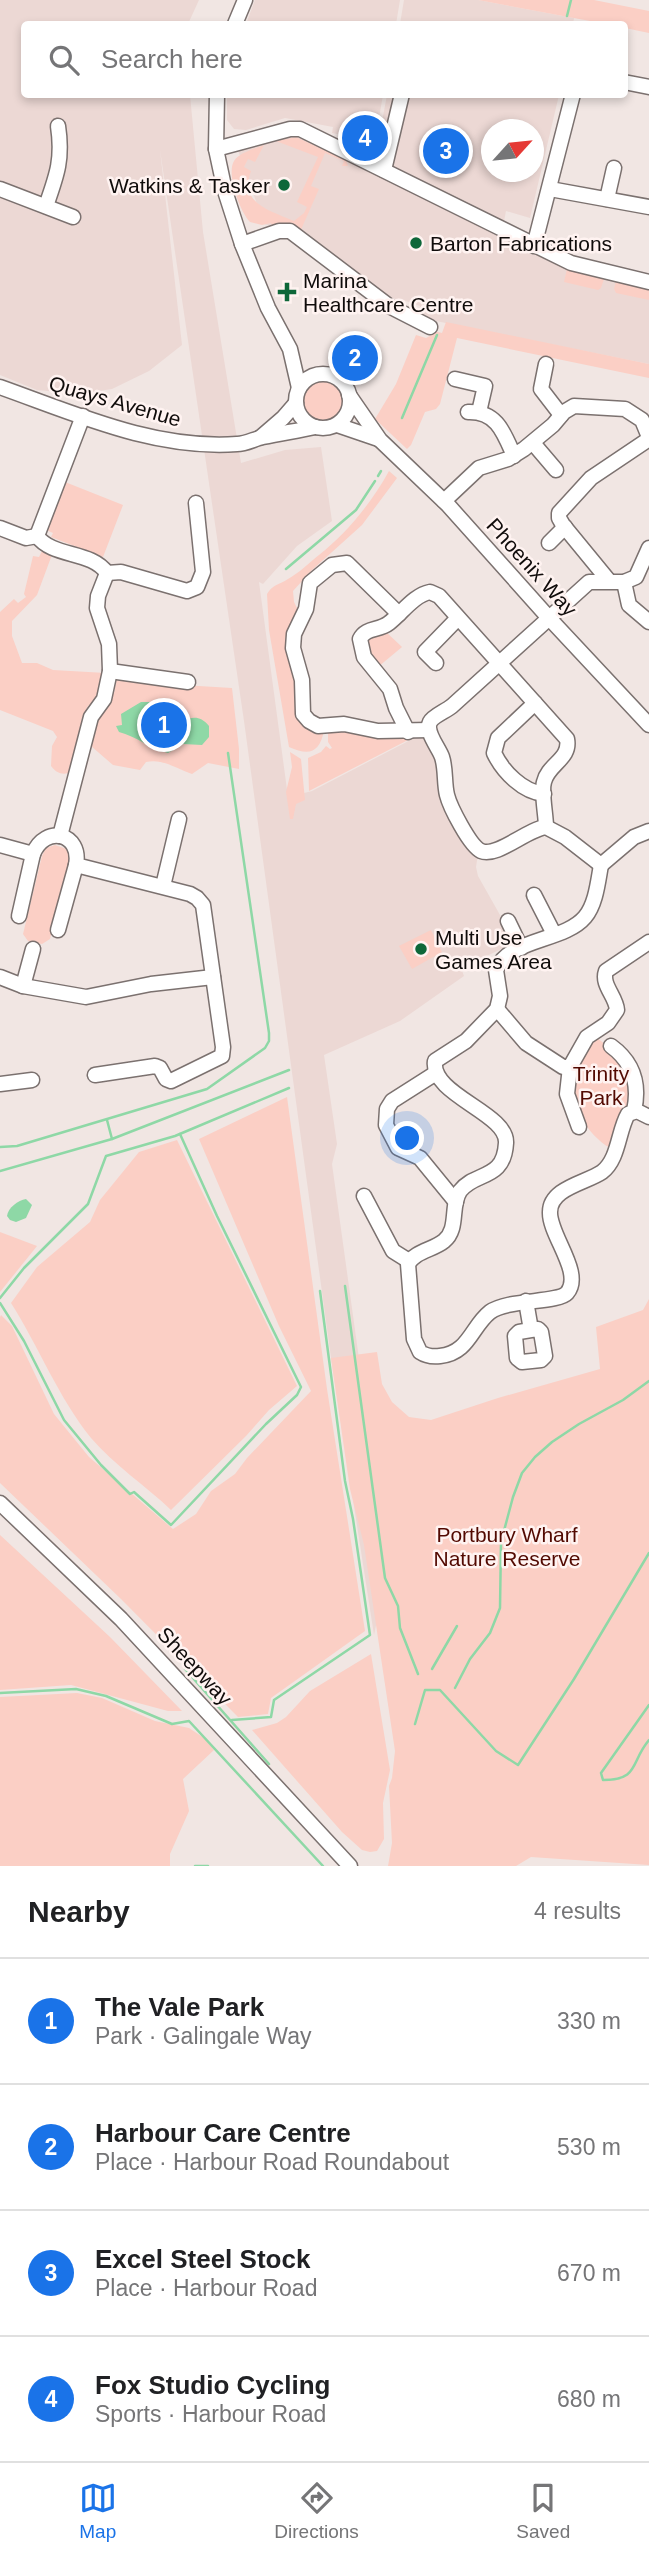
<!DOCTYPE html>
<meta charset="utf-8">
<style>
:root{--surface:#fff;--page:#f6f6f6;--text:#202124;--muted:#757577;--line:#e0e0e0;--accent:#1a73e8}
body{margin:0;font-family:Arial,sans-serif;background:var(--page);color:var(--text)}
.compass{position:absolute;left:481px;top:119px;width:63px;height:63px;border-radius:50%;background:var(--surface);box-shadow:0 4px 10px #0003;rotate:63deg}
.you{position:absolute;left:408px;top:1139px;width:24px;height:24px;margin:-18px;border:5px solid #fff;border-radius:50%;background:#1a73e8;box-shadow:0 0 0 10px #1a73e833}
.badge{display:grid;place-items:center;width:46px;height:46px;border-radius:50%;background:var(--accent);color:#fff;font-size:23px;font-weight:700}
.pin{position:absolute;translate:-50% -50%;border:4px solid #fff;box-shadow:0 2px 7px #0006}
.list{margin:0;padding:0;list-style:none}
h2{display:flex;justify-content:space-between;align-items:center;height:91px;margin:0;padding:0 28px;font-size:30px}
h2 small{font-size:23px;font-weight:400;color:var(--muted)}
.list li{display:grid;grid-template-columns:46px 1fr auto;gap:21px;align-items:center;box-sizing:border-box;height:126px;padding:0 28px;border-top:2px solid var(--line)}
.list b{display:block;font-size:26px;white-space:nowrap}
.list p{margin:0;font-size:23px;white-space:nowrap;color:var(--muted)}
.list em{font-size:23px;font-style:normal;color:var(--muted)}
.icon{flex:none;width:38px;height:38px;fill:none;stroke:currentColor;stroke-width:2;stroke-linecap:round;stroke-linejoin:round}
.map{position:relative;flex:none;width:649px;height:1866px;overflow:hidden}
.search{position:absolute;background:var(--surface);box-shadow:0 4px 10px #0003;left:21px;right:21px;top:21px;height:77px;display:flex;align-items:center;gap:18px;box-sizing:border-box;padding:0 24px;border-radius:7px;color:var(--muted);font-size:26px}
.sheet{height:595px;background:var(--surface)}
nav{display:flex;justify-content:space-around;align-items:center;box-sizing:border-box;height:98px;border-top:2px solid var(--line);background:var(--surface);font-size:19px;color:var(--muted)}
nav a{display:grid;justify-items:center;gap:4px}
nav .on{color:var(--accent)}
.map>svg:first-child{display:block}
</style>
<div class="map">
<svg width="649" height="1866" viewBox="0 0 649 1866">
<rect width="100%" height="100%" fill="#f1e6e3"/>
<g fill="#ecd8d4" fill-rule="evenodd">
<path d="M 0,0 L 199,0 L 188,24 L 24,24 L 24,94 L 190,95 L 203,232 L 241,463 L 285,450 L 321,447 L 332,521 L 297,546 L 263,584 L 259,582 L 288,797 L 312,791 L 422,734 L 432,748 L 478,854 L 476,867 L 478,876 L 500,915 L 510,945 L 461,968 L 464,976 L 400,1021 L 324,1055 L 337,1144 L 332,1164 L 388,1568 L 374,1635 L 331,1358 L 244,721 L 160,150 L 182,345 L 149,371 L 112,389 L 79,394 L 37,390 L 0,375 Z"/>
<path d="M 255,0 L 400,0 L 396,24 L 246,24 Z"/>
<path d="M 404,0 L 478,0 L 574,18 L 573,24 L 400,24 Z"/>
<path d="M 227,95 L 227,94 L 383,95 L 374,146 L 353,142 L 353,137 L 332,133 L 333,127 L 285,118 L 246,130 L 234,129 L 227,120 Z"/>
<path d="M 387,95 L 559,95 L 530,218 L 506,211 L 504,221 L 527,232 L 524,248 L 567,269 L 649,288 L 649,364 L 436,321 L 419,313 L 420,306 L 403,300 L 399,306 L 274,227 L 264,224 L 233,136 L 284,122 L 344,143 L 377,148 ZM 491,130 L 534,130 L 534,172 L 491,172 Z"/>
</g>
<g fill="#fbcfc5">
<path d="M 478,0 L 594,0 L 649,11 L 649,33 L 625,28 L 624,24 L 606,24 Z"/>
<path d="M 296,137 L 346,160 L 348,166 L 342,166 L 344,161 L 325,153 L 311,186 L 319,189 L 300,232 L 273,227 L 271,223 L 262,225 L 250,222 C 240,212 226,174 234,161 C 240,152 255,149 264,145 L 255,162 L 248,159 L 244,167 L 251,171 C 239,204 270,210 294,221 L 304,213 L 307,207 L 297,202 L 318,157 L 276,141 Z"/>
<path d="M 567,269 L 604,279 L 601,288 L 598,290 L 564,282 Z"/>
<path d="M 616,281 L 649,288 L 649,300 L 616,293 L 614,289 Z"/>
<path d="M 446,322 L 649,364 L 649,378 L 457,338 L 440,404 L 436,409 L 425,412 L 411,445 L 407,449 L 375,419 L 396,384 L 416,335 L 426,338 L 432,335 L 434,331 L 442,333 Z"/>
<circle cx="323" cy="401" r="21"/>
<path d="M 389,471 L 397,478 L 362,525 L 312,570 L 293,591 L 294,602 L 299,612 L 293,620 L 289,642 L 300,702 L 324,730 C 320,753 309,756 289,747 L 269,630 L 267,594 C 273,584 279,585 288,579 C 299,573 309,563 319,555 C 347,533 372,502 389,471 Z"/>
<path d="M 65,482 L 123,505 L 103,557 L 51,537 L 53,533 L 46,530 Z"/>
<path d="M 43,549 L 53,552 L 37,595 L 12,621 L 12,636 L 22,663 L 37,663 L 53,670 L 106,673 L 98,701 L 88,706 L 82,717 L 73,771 C 64,776 57,774 51,766 L 52,746 L 57,737 L 53,731 L 0,710 L 0,612 L 14,599 L 18,603 L 26,597 L 24,594 L 33,556 L 39,557 Z"/>
<path d="M 385,631 L 402,647 L 378,667 L 374,665 L 365,635 Z"/>
<path d="M 117,677 L 165,684 L 232,688 L 239,749 L 239,769 L 208,763 L 192,774 C 177,769 162,758 146,762 L 140,770 L 113,765 L 91,746 L 95,732 L 91,729 L 109,692 L 114,693 Z"/>
<path d="M 348,730 C 362,739 391,734 408,736 L 410,739 L 309,791 L 308,758 L 321,752 L 326,746 L 330,749 L 332,748 L 328,742 L 328,731 Z"/>
<path d="M 290,752 L 301,759 L 305,800 L 296,804 L 293,819 L 290,819 L 286,792 L 292,767 Z"/>
<path d="M 55,845 L 67,849 L 70,862 L 50,939 L 42,944 L 28,941 L 23,934 L 42,856 L 46,848 Z"/>
<path d="M 431,930 L 442,952 L 412,969 L 399,946 Z"/>
<path d="M 596,1037 C 626,1061 628,1069 630,1107 L 619,1115 L 610,1148 C 586,1134 568,1102 572,1074 C 574,1062 589,1047 596,1037 Z"/>
<path d="M 287,1097 L 327,1389 L 365,1631 L 271,1698 L 268,1714 L 238,1717 L 121,1599 L 0,1483 L 0,1317 L 1,1315 L 12,1326 L 54,1414 L 89,1457 L 173,1529 L 196,1514 L 211,1491 L 235,1474 L 247,1458 L 311,1391 L 279,1326 L 199,1139 Z"/>
<path d="M 177,1140 L 297,1386 L 269,1410 L 246,1436 L 171,1510 C 146,1486 114,1465 91,1438 C 58,1397 39,1347 11,1303 L 37,1267 L 90,1222 L 100,1200 L 139,1152 Z"/>
<path d="M 0,1232 L 37,1246 L 0,1292 Z"/>
<path d="M 649,1299 L 649,1865 L 531,1857 L 516,1866 L 388,1866 L 392,1843 L 389,1786 L 392,1778 L 395,1751 L 364,1545 L 350,1489 L 331,1358 L 377,1352 L 382,1384 L 392,1402 L 409,1417 L 431,1420 L 498,1398 L 600,1369 L 596,1327 L 643,1310 Z"/>
<path d="M 0,1535 L 110,1637 L 182,1711 L 168,1711 L 71,1685 L 0,1690 Z"/>
<path d="M 371,1654 L 390,1770 L 383,1803 L 384,1839 L 377,1851 L 370,1852 L 362,1850 L 342,1832 L 252,1730 L 277,1723 L 286,1717 L 310,1691 Z"/>
<path d="M 77,1693 L 102,1698 L 155,1721 L 189,1728 L 204,1738 L 214,1750 L 183,1779 L 189,1811 L 170,1854 L 170,1866 L 0,1866 L 0,1697 Z"/>
</g>
<g fill="#8ed8a6">
<path d="M 141,702 L 151,702 L 157,706 L 161,722 C 177,737 190,703 209,726 L 209,737 L 202,745 L 183,744 L 168,753 C 150,749 136,736 119,732 L 116,726 L 122,725 L 121,714 Z"/>
<path d="M 26,1199 L 32,1205 L 26,1218 L 16,1222 L 10,1220 L 7,1216 C 8,1208 18,1200 26,1199 Z"/>
</g>
<g fill="none" stroke-linecap="round" stroke-linejoin="round">
<g stroke="#8ed8a6" stroke-width="2.5">
<path d="M 567,16 L 571,0"/>
<path d="M 402,418 L 437,335"/>
<path d="M 378,476 L 381,471"/>
<path d="M 286,569 L 356,510 L 375,481"/>
<path d="M 107,1120 L 112,1139"/>
<path d="M 0,1147 L 17,1146 L 207,1089 L 265,1048 L 269,1041 L 269,1033 L 228,753"/>
<path d="M 0,1171 L 112,1139 L 289,1070"/>
<path d="M 345,1286 L 385,1578 L 398,1606 L 400,1628 L 418,1674"/>
<path d="M 0,1298 L 24,1268 L 88,1204 L 106,1156 L 175,1136 L 289,1088"/>
<path d="M 0,1303 L 24,1341 L 64,1420 L 101,1465 L 130,1494 L 134,1492 L 171,1525 L 266,1424 L 297,1395 L 301,1387 L 217,1216 L 180,1134"/>
<path d="M 185,1669 L 269,1764"/>
<path d="M 432,1669 L 457,1626"/>
<path d="M 455,1688 L 470,1659 L 490,1633 L 500,1608 L 501,1542 L 513,1497 L 522,1473 L 535,1457 L 552,1442 L 579,1424 L 623,1400 L 649,1381"/>
<path d="M 0,1693 L 76,1689 L 106,1696 L 172,1724 L 189,1721 L 323,1866"/>
<path d="M 649,1705 L 601,1773 L 603,1780 C 640,1780 630,1762 649,1740"/>
<path d="M 232,1720 L 271,1717 L 274,1700 L 370,1635 L 353,1519 L 345,1481 L 320,1291"/>
<path d="M 415,1724 L 425,1690 L 440,1690 L 496,1751 L 518,1765 L 574,1679 L 649,1553"/>
<path d="M 195,1866 L 208,1866"/>
</g>
<g stroke="#7b716f" stroke-width="17">
<g id="minor">
<path d="M 235,24 L 245,0"/>
<path d="M 624,82 L 649,87"/>
<path d="M 217,94 L 216,149 L 225,191 L 242,244 L 268,308 L 290,349 L 299,388"/>
<path d="M 216,149 L 290,129 L 300,129 L 571,263 L 649,282"/>
<path d="M 384,170 L 402,94"/>
<path d="M 0,189 L 73,217"/>
<path d="M 550,189 L 649,207"/>
<path d="M 607,199 L 614,168"/>
<path d="M 46,206 C 57,175 63,159 58,126"/>
<path d="M 242,244 L 279,231 L 290,231 L 389,306 L 430,327"/>
<path d="M 534,246 L 573,94"/>
<path d="M 546,364 L 541,389 L 561,415"/>
<circle cx="323" cy="401" r="27"/>
<path d="M 455,379 L 485,386 L 479,412"/>
<path d="M 0,387 C 76,414 155,450 237,444 C 246,444 254,439 263,437 C 280,433 298,431 315,427"/>
<path d="M 349,395 L 380,440 L 448,505 L 549,618 L 649,725"/>
<path d="M 468,412 C 497,411 504,433 514,456"/>
<path d="M 337,425 L 378,439"/>
<path d="M 261,437 L 283,418 L 296,403"/>
<path d="M 533,443 L 556,470"/>
<path d="M 444,501 L 479,468 L 508,459 L 524,449 L 553,425 L 564,412 L 574,406 L 625,409 L 642,420 L 649,437"/>
<path d="M 0,528 L 26,538 L 37,536"/>
<path d="M 37,536 L 83,416"/>
<path d="M 37,536 C 53,558 91,550 107,573"/>
<path d="M 549,543 L 565,527"/>
<path d="M 107,573 L 121,572 L 187,591 L 197,587 L 203,572 L 196,503"/>
<path d="M 609,581 L 563,525 L 559,518 L 559,513 L 591,478 L 649,439"/>
<path d="M 624,582 L 629,605 L 649,622"/>
<path d="M 399,614 L 347,563 L 332,565 L 310,583 L 306,609 L 294,634 L 293,648 L 302,680 L 303,714 L 309,721 L 318,726 L 344,724 L 378,731 L 429,730"/>
<path d="M 436,663 L 425,652 L 458,618"/>
<path d="M 110,671 L 188,682"/>
<path d="M 535,703 L 498,738 L 494,753 C 503,772 523,792 544,794"/>
<path d="M 408,732 L 396,708 L 390,689 L 364,657 L 360,639 C 366,627 379,631 389,623 C 402,613 414,595 430,592 L 439,596 L 567,739 C 571,759 548,764 544,782 C 541,792 546,815 546,827"/>
<path d="M 60,836 L 91,717 L 104,699 L 110,671 L 109,644 L 97,608 L 98,596 L 107,573"/>
<path d="M 0,845 L 33,854 C 45,824 82,833 76,865 L 190,894 L 197,898 L 203,905 L 223,1047 L 222,1056 L 171,1081 L 166,1079 L 160,1068 L 155,1066 L 95,1075"/>
<path d="M 601,865 C 598,881 596,904 585,917 C 564,942 509,938 496,970 L 500,996 L 497,1009 L 466,1041 L 435,1061 C 430,1095 508,1113 506,1143 C 504,1181 475,1171 460,1191 C 450,1206 459,1229 444,1241 C 433,1250 415,1251 408,1264 L 414,1339 L 420,1352 C 426,1356 432,1357 440,1356 C 469,1353 471,1327 490,1312 C 508,1299 558,1303 567,1293 C 584,1273 549,1235 550,1212 C 550,1188 586,1183 602,1172 C 619,1159 618,1131 628,1114 L 637,1111 L 649,1117"/>
<path d="M 601,865 L 565,837 L 546,827 C 527,829 497,858 481,851 C 470,846 450,807 447,795 C 444,783 446,769 442,757 C 439,748 425,732 430,722 C 433,716 446,711 452,706 L 589,582 L 624,582 L 636,577 L 649,548"/>
<path d="M 601,865 L 634,837 L 649,831"/>
<path d="M 163,886 L 179,819"/>
<path d="M 534,895 L 554,934"/>
<path d="M 19,916 L 33,854"/>
<path d="M 508,921 L 521,948"/>
<path d="M 58,930 L 76,865"/>
<path d="M 0,977 L 23,986 L 86,997 L 151,984 L 213,977"/>
<path d="M 23,986 L 33,949"/>
<path d="M 497,1009 L 526,1043 L 563,1067 L 570,1067 L 587,1037 L 608,1023 L 617,1010 C 616,996 601,985 606,971 L 649,942"/>
<path d="M 611,1046 C 633,1062 640,1084 634,1111"/>
<path d="M 570,1067 L 567,1094 L 579,1127"/>
<path d="M 436,1073 L 392,1101 L 387,1109 L 386,1125 L 398,1148 L 420,1158 L 456,1202"/>
<path d="M 0,1084 L 32,1080"/>
<path d="M 364,1196 L 393,1251 L 409,1261"/>
<path d="M 526,1301 L 531,1330 L 519,1332 L 515,1336 L 517,1358 L 522,1362 L 541,1360 L 545,1356 L 541,1332 L 538,1329 L 531,1330"/>
<path d="M 0,1503 L 121,1619 L 350,1866"/>
</g>
</g>
<use href="#minor" stroke="#fff" stroke-width="14"/>
</g>
<g fill="#0e6739" stroke="#fff3f1" stroke-width="2.5">
<circle cx="284" cy="185" r="7"/>
<circle cx="416" cy="243" r="7"/>
<path d="M283.5 281.5h7v7h7v7h-7v7h-7v-7h-7v-7h7z"/>
<circle cx="421" cy="949" r="7"/>
</g>
<g text-anchor="middle" dominant-baseline="central" stroke-width="5" stroke-linejoin="round" paint-order="stroke">
<g font-size="21" fill="#100c0b" stroke="#fff3f1" text-anchor="start">
<text x="270" y="185" text-anchor="end">Watkins &amp; Tasker</text>
<text x="430" y="243">Barton Fabrications</text>
<text x="303" y="280">Marina<tspan x="303" dy="24">Healthcare Centre</tspan></text>
<text x="435" y="937">Multi Use<tspan x="435" dy="24">Games Area</tspan></text>
</g>
<g font-size="21" fill="#100c0b" stroke="#fff3f1">
<text transform="translate(115 401) rotate(16)">Quays Avenue</text>
<text transform="translate(532 567) rotate(48)">Phoenix Way</text>
<text transform="translate(195 1666) rotate(47)">Sheepway</text>
</g>
<g font-size="21" fill="#520901" stroke="#fff3f1">
<text x="601" y="1073">Trinity<tspan x="601" dy="24">Park</tspan></text>
<text x="507" y="1534">Portbury Wharf<tspan x="507" dy="24">Nature Reserve</tspan></text>
</g>
</g>
</svg>
<svg class="compass" viewBox="-18 -18 36 36"><path d="M0-13l5 13h-10z" fill="#e53935"/><path d="M0 13l5-13h-10z" fill="#757577"/></svg>
<div class="you"></div>
<div class="pin badge" style="left:164px;top:725px">1</div>
<div class="pin badge" style="left:355px;top:358px">2</div>
<div class="pin badge" style="left:446px;top:151px">3</div>
<div class="pin badge" style="left:365px;top:138px">4</div>
<div class="search"><svg class="icon" aria-label="search" viewBox="0 0 24 24"><circle cx="10" cy="10" r="6"/><path d="M15 15l6 6"/></svg>Search here</div>
</div>
<section class="sheet">
<h2>Nearby<small>4 results</small></h2>
<ul class="list">
<li><span class="badge">1</span><div><b>The Vale Park</b><p>Park · Galingale Way</p></div><em>330 m</em></li>
<li><span class="badge">2</span><div><b>Harbour Care Centre</b><p>Place · Harbour Road Roundabout</p></div><em>530 m</em></li>
<li><span class="badge">3</span><div><b>Excel Steel Stock</b><p>Place · Harbour Road</p></div><em>670 m</em></li>
<li><span class="badge">4</span><div><b>Fox Studio Cycling</b><p>Sports · Harbour Road</p></div><em>680 m</em></li>
</ul>
</section>
<nav>
<a class="on"><svg class="icon" aria-label="map" viewBox="0 0 24 24"><path d="M3 6l6-2 6 2 6-2v14l-6 2-6-2-6 2zM9 4v14M15 6v14"/></svg>Map</a>
<a><svg class="icon" aria-label="directions" viewBox="0 0 24 24"><path d="M12 3l9 9-9 9-9-9zM9 14v-3h6M13 9l2 2-2 2"/></svg>Directions</a>
<a><svg class="icon" aria-label="saved" viewBox="0 0 24 24"><path d="M7 4h10v16l-5-4-5 4z"/></svg>Saved</a>
</nav>
